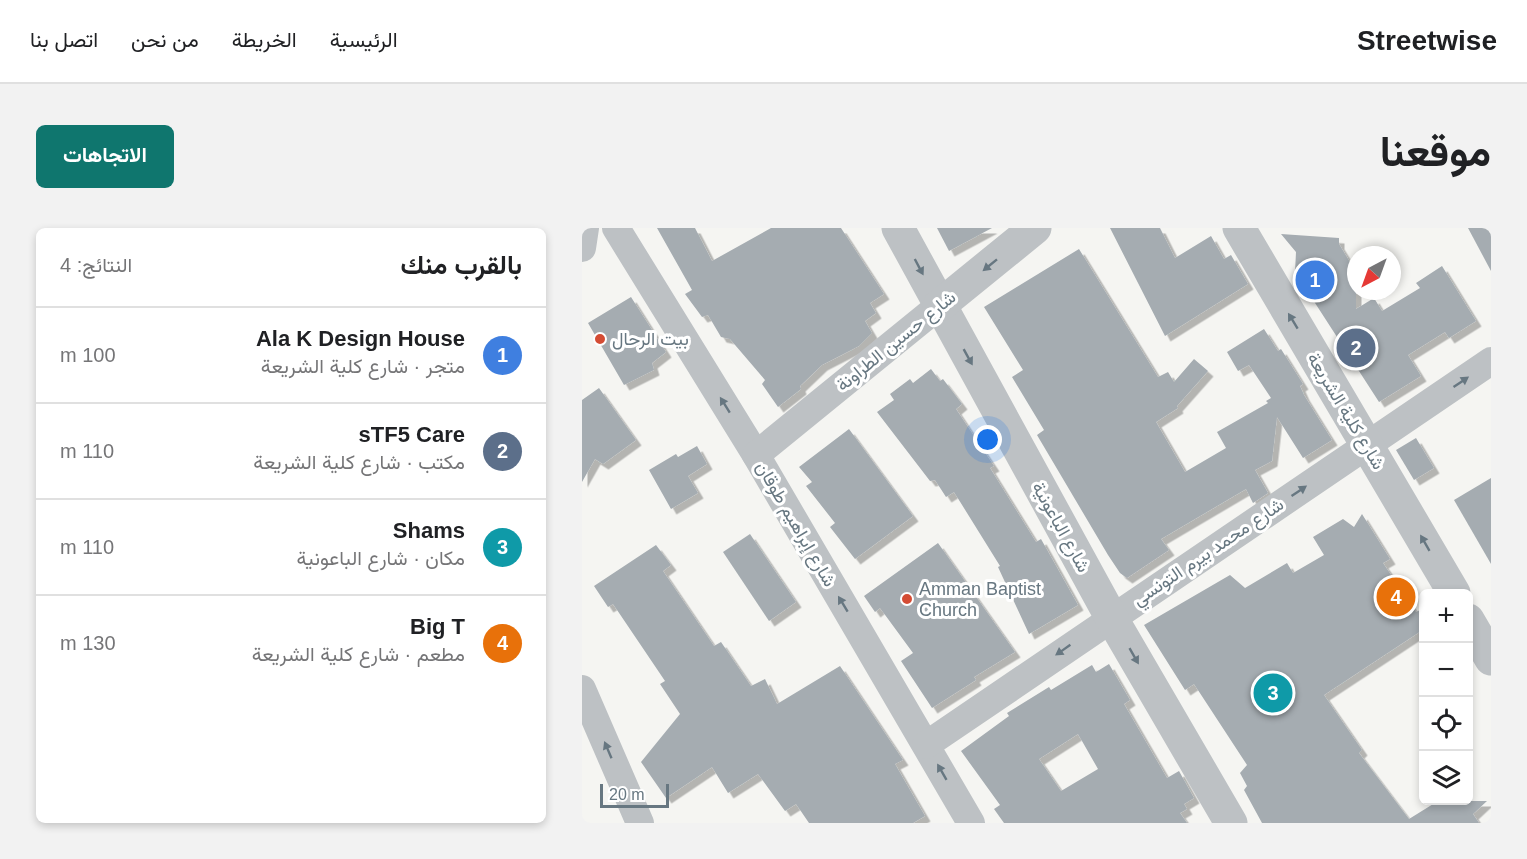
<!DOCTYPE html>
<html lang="ar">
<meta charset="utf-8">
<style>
:root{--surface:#fff;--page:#f2f2f2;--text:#202124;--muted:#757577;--line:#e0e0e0;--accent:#0f766e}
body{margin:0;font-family:Arial,Vazirmatn,sans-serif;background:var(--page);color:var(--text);direction:rtl}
.controls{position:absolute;right:18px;bottom:18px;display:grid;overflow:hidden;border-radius:9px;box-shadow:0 3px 9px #0003}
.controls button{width:54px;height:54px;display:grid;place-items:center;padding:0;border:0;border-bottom:2px solid var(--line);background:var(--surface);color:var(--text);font:30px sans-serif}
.compass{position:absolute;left:765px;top:18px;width:54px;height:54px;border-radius:50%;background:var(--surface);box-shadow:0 3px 9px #0003;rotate:221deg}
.scale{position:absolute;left:18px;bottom:15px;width:69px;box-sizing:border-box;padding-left:6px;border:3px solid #677781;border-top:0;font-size:16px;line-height:21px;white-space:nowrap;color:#677781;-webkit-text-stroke:4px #fff;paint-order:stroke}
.you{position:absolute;left:406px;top:212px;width:21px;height:21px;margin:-15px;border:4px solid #fff;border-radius:50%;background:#1a73e8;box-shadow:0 0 0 9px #1a73e833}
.badge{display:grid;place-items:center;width:39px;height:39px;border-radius:50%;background:var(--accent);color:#fff;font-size:20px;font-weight:700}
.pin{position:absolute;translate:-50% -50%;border:3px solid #fff;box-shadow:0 2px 6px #0006}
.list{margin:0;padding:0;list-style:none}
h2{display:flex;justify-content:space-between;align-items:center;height:78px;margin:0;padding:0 24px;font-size:26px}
h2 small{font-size:20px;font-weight:400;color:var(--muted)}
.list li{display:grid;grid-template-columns:39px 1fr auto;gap:18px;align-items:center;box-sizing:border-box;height:96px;padding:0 24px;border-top:2px solid var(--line)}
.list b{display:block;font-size:22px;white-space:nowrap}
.list p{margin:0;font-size:20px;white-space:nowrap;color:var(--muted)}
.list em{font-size:20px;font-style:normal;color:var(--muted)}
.icon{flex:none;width:33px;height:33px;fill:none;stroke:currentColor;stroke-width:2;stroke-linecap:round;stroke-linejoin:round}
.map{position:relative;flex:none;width:909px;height:595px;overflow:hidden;direction:ltr;border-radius:9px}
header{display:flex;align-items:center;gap:36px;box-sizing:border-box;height:84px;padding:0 30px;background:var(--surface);border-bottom:2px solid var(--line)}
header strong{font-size:28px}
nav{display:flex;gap:33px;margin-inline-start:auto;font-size:21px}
.intro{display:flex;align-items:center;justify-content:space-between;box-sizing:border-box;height:144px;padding:0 36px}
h1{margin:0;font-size:42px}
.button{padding:15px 27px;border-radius:9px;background:var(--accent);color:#fff;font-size:21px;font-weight:700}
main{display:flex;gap:36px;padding:0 36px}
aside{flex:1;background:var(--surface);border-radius:9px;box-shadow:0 3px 9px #0003}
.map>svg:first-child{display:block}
</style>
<header>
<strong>Streetwise</strong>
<nav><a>الرئيسية</a><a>الخريطة</a><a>من نحن</a><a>اتصل بنا</a></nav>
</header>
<div class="intro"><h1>موقعنا</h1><a class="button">الاتجاهات</a></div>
<main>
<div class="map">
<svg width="909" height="595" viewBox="0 0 909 595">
<defs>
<filter id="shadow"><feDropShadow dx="5.5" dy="5.5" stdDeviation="0" flood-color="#0004"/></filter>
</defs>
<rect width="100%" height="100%" fill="#f5f5f2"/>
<g fill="#a5acb1" fill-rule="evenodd" filter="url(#shadow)">
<path d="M 75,0 L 113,0 L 130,33 L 189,0 L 259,0 L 302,66 L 288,75 L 294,85 L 283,93 L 290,105 L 277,118 L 240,137 L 218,158 L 219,161 L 196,179 L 180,156 L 183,152 L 148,111 L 139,109 L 126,87 L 120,89 L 103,66 L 110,62 Z"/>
<path d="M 355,0 L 410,0 L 367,23 Z"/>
<path d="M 528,0 L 578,0 L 593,30 L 629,8 L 642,31 L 649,27 L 666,56 L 583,108 Z"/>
<path d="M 886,0 L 909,0 L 909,43 Z"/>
<path d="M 699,6 L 757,10 L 757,16 L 774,44 L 774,81 L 792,70 L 800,83 L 838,60 L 834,55 L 860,38 L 894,93 L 867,110 L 863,104 L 826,127 L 839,148 L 797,174 L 713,44 L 714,24 Z"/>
<path d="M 497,21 L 576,149 L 586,144 L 592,154 L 612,131 L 626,143 L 595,178 L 596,180 L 574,194 L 603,244 L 644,220 L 635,204 L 686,175 L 684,173 L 689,170 L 667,137 L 656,143 L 645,124 L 682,101 L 696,123 L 699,121 L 721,156 L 718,158 L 722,167 L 750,212 L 721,230 L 695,189 L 690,233 L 673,242 L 686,265 L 671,275 L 664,261 L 579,311 L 587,322 L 545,350 L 538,345 L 526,327 L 455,207 L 462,202 L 430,149 L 441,142 L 402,79 Z"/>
<path d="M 49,69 L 84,124 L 70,135 L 72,142 L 42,157 L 6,95 Z"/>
<path d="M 349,141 L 358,153 L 361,151 L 380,176 L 374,181 L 412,238 L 408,240 L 454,314 L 459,311 L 496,377 L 447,406 L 416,339 L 418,338 L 372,264 L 364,269 L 353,252 L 348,253 L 295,184 L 312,172 L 308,166 L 328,151 L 331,155 Z"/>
<path d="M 17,160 L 54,212 L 21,236 L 13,231 L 0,254 L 0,172 Z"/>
<path d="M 267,201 L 331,288 L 273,331 L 248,299 L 253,295 L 224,258 L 230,254 L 217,239 Z"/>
<path d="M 834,210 L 852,240 L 832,252 L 814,222 Z"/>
<path d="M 115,218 L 125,236 L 106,248 L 116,265 L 89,281 L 67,242 L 94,226 L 96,229 Z"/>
<path d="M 909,250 L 909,336 L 872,272 Z"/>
<path d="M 780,286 L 808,331 L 801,335 L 834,384 L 842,380 L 842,401 L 742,467 L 780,522 L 777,525 L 827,591 L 856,573 L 905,573 L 891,586 L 897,595 L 680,595 L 662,562 L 665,558 L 658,545 L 665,537 L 612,456 L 603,462 L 562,397 L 648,347 L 663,360 L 705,335 L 711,345 L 742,327 L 731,309 L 761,291 L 772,299 Z"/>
<path d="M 168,306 L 214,374 L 187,393 L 141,324 Z"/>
<path d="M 356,315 L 433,424 L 392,449 L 394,452 L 350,480 L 319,433 L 331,425 L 298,380 L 293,384 L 282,368 Z"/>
<path d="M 74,317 L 89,337 L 81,343 L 132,418 L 139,414 L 169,458 L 183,451 L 195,476 L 258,438 L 321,532 L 313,536 L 343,588 L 331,595 L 227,595 L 214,576 L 203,583 L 176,546 L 146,565 L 130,539 L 84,570 L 59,534 L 98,486 L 78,456 L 83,453 L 31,376 L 26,379 L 12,358 Z"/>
<path d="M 527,436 L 548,472 L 542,476 L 585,550 L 597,543 L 612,570 L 602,576 L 605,581 L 598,585 L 605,595 L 422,595 L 412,581 L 418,577 L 379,523 L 427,488 L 425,485 L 467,459 L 469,462 L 510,437 L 514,444 ZM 496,506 L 516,541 L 479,563 L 457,531 Z"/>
</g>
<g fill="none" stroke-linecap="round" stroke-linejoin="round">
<g stroke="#bdc1c4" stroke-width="28">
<path d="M 34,0 L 174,227 L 389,595"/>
<path d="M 0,20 L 3,0"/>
<path d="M 174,227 L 357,78"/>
<path d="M 0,461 L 58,595"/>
<path d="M 344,517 L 909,133"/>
</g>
<g stroke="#bdc1c4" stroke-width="33">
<path d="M 316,0 L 529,389 L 649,595"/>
<path d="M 657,0 L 872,365"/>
<path d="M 357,78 L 453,0"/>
<path d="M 886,392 L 909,431"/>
</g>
</g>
<defs><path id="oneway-solid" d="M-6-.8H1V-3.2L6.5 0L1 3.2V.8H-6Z" transform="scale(1.5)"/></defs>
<g fill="#677781">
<use href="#oneway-solid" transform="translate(408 37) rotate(141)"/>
<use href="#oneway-solid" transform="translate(337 39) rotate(62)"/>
<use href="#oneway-solid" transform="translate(711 93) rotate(-121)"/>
<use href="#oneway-solid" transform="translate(386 129) rotate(61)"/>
<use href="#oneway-solid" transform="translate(879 154) rotate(-34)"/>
<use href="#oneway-solid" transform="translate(143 177) rotate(-122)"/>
<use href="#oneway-solid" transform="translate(717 263) rotate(-34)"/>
<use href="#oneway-solid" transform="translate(843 315) rotate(-120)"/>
<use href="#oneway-solid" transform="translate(261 376) rotate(-121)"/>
<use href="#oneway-solid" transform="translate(481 422) rotate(145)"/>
<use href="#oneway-solid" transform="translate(552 428) rotate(60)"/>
<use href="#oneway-solid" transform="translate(26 522) rotate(-113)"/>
<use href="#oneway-solid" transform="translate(360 544) rotate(-120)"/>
</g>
<g fill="#d44c34" stroke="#fff" stroke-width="2">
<circle cx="18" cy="111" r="6"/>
<circle cx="325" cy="371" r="6"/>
</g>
<g text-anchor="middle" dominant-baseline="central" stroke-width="6" stroke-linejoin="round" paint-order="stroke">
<g font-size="18" fill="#677781" stroke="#fff" text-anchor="start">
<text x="30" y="111">بيت الرحال</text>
<text x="337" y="361">Amman Baptist<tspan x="337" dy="21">Church</tspan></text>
</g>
<g font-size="18" fill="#677781" stroke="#fff">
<text transform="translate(314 113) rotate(-39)">شارع حسين الطراونة</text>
<text transform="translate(764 183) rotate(59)">شارع كلية الشريعة</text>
<text transform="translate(214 296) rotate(60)">شارع إبراهيم طوقان</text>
<text transform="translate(479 299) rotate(61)">شارع الباعونية</text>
<text transform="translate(626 324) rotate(-34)">شارع محمد بيرم التونسي</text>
</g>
</g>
</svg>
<div class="controls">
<button>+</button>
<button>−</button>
<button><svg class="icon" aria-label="locate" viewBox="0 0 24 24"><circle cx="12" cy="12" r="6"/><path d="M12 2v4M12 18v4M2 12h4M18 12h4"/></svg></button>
<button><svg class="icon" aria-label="layers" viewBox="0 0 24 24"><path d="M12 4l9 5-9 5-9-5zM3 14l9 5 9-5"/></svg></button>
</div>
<svg class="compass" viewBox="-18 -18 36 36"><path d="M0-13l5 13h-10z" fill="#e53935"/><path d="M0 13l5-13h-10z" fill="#757577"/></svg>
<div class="scale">20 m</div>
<div class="you"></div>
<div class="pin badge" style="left:733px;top:52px;background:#3f7fe0">1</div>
<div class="pin badge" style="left:774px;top:120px;background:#5c6f8a">2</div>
<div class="pin badge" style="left:691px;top:465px;background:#0f9aa8">3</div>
<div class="pin badge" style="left:814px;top:369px;background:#e8710a">4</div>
</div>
<aside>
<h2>بالقرب منك<small>النتائج: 4</small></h2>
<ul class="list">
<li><span class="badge" style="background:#3f7fe0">1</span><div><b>Ala K Design House</b><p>متجر · شارع كلية الشريعة</p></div><em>100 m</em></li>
<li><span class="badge" style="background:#5c6f8a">2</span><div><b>sTF5 Care</b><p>مكتب · شارع كلية الشريعة</p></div><em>110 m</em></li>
<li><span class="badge" style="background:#0f9aa8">3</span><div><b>Shams</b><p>مكان · شارع الباعونية</p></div><em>110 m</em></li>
<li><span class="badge" style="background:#e8710a">4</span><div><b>Big T</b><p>مطعم · شارع كلية الشريعة</p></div><em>130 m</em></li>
</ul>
</aside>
</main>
